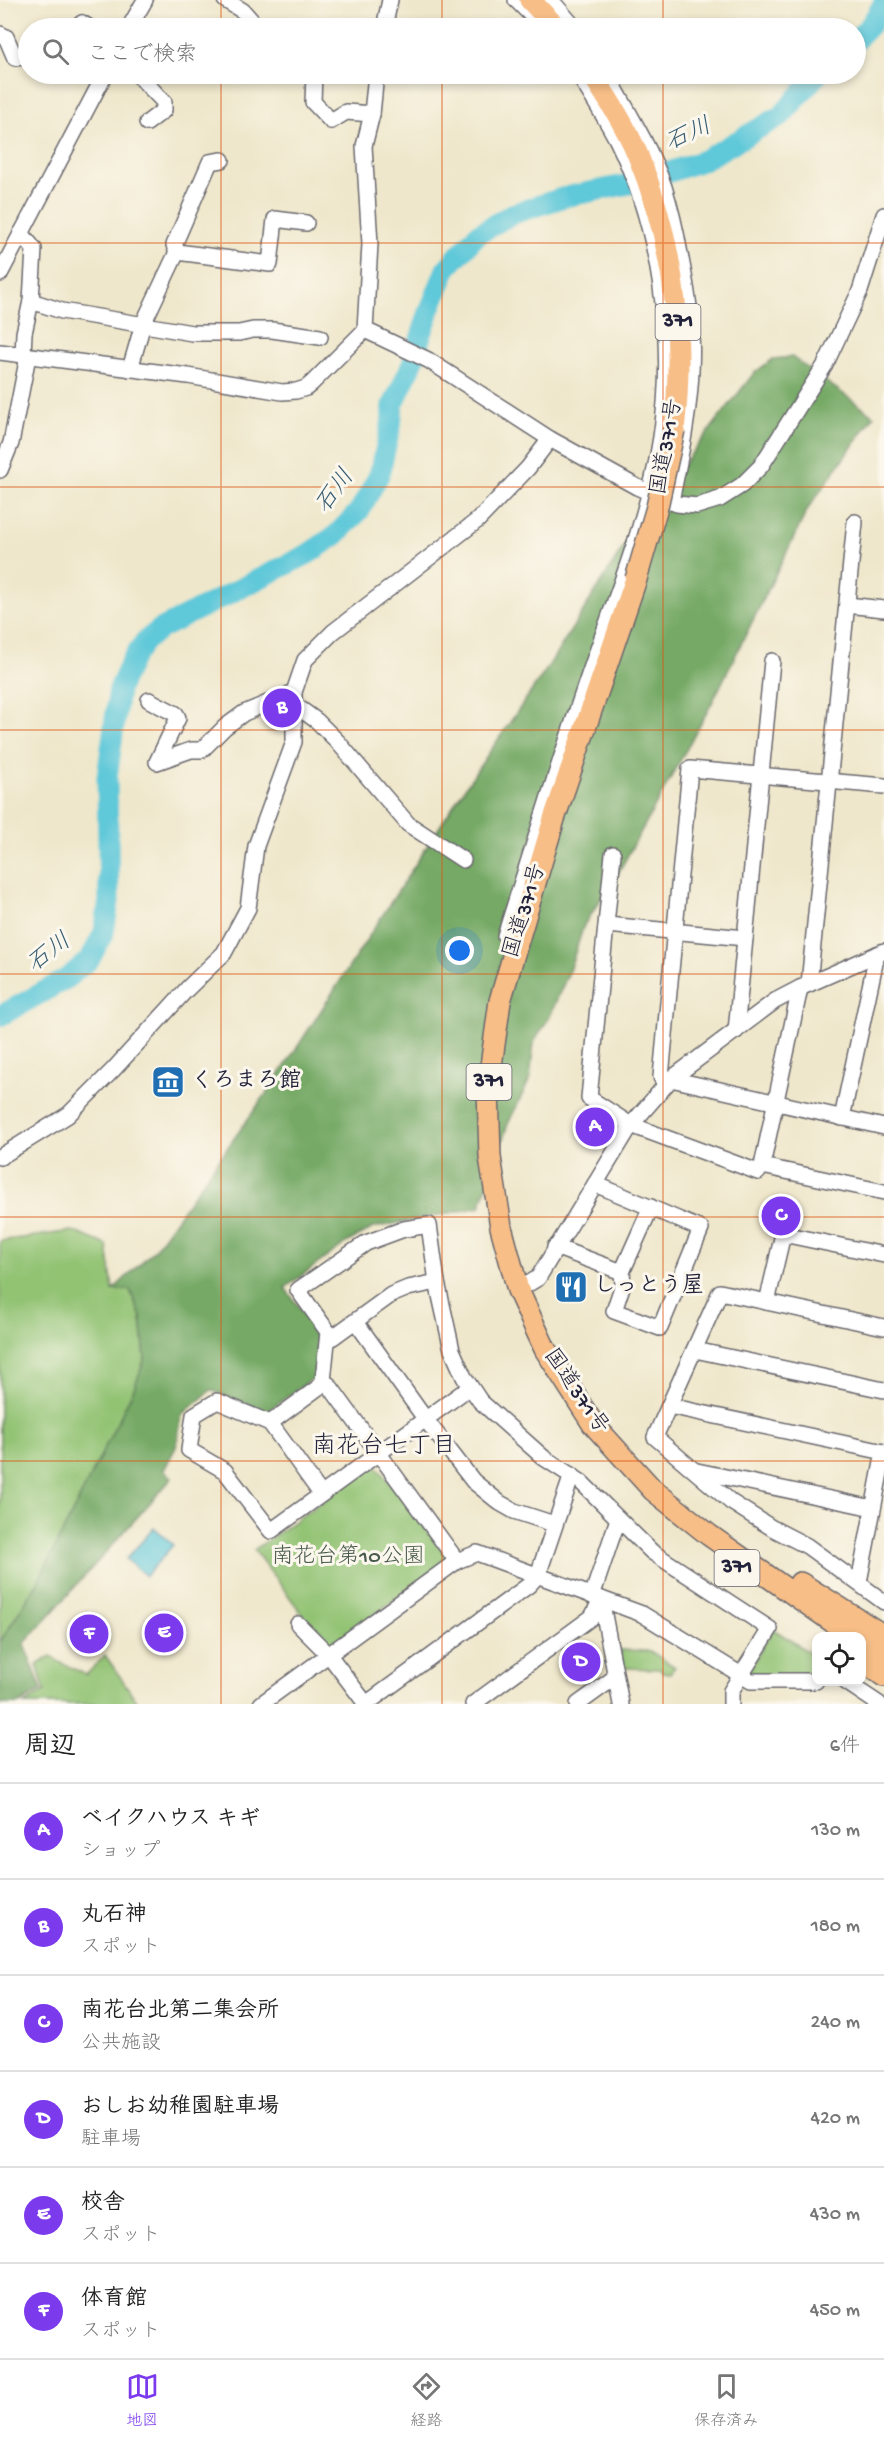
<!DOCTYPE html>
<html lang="ja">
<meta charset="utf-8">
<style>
:root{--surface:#fff;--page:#f6f6f6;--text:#222;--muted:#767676;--line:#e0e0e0;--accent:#7c3aed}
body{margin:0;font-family:"Gochi Hand","Klee One",sans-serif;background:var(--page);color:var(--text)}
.controls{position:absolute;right:18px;bottom:18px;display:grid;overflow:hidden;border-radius:12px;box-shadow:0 3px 9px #0003}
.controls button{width:54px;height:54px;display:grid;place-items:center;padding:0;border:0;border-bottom:2px solid var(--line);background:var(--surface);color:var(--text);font:30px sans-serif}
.you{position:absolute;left:460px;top:951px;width:21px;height:21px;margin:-15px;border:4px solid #fff;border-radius:50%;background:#1a73e8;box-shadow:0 0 0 9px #1a73e833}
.badge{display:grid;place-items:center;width:39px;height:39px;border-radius:50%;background:var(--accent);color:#fff;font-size:20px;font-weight:700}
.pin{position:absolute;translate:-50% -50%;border:3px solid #fff;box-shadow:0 2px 6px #0006}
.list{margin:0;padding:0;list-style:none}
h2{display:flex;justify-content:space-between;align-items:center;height:78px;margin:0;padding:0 24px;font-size:26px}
h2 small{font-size:20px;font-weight:400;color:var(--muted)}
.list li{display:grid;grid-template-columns:39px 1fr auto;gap:18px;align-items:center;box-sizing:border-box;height:96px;padding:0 24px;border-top:2px solid var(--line)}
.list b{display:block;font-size:22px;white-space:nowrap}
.list p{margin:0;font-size:20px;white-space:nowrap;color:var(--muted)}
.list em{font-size:20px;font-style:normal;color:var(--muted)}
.icon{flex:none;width:33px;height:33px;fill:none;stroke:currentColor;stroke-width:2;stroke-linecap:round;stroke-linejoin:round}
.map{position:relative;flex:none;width:884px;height:1704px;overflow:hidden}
.search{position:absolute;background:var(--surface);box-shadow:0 3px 9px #0003;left:18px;right:18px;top:18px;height:66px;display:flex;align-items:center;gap:15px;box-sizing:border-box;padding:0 21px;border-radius:33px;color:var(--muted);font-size:22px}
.sheet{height:654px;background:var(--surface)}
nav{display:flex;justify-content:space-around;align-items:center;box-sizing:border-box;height:84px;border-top:2px solid var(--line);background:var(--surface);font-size:16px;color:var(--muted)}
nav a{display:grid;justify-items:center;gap:3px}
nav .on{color:var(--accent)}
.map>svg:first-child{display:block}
</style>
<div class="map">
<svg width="884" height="1704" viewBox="0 0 884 1704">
<rect width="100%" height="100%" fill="#fbf7ec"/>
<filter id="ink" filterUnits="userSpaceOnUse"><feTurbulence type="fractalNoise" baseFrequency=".0167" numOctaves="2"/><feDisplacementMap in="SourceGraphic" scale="12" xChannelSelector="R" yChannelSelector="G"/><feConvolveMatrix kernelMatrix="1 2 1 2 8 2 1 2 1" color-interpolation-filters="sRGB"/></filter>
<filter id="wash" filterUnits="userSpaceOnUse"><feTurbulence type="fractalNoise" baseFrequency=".008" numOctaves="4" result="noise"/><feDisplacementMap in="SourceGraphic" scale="24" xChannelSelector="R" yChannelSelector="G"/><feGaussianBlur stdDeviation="1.35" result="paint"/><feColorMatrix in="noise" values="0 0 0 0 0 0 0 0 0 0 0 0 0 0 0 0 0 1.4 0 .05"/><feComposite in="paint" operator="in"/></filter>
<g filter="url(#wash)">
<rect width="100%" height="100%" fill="#efe7cb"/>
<g fill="#92c373" stroke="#5a7257" stroke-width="1.5">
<path d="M 72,1231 L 107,1245 L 113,1289 L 130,1290 L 141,1317 L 145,1358 L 134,1389 L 38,1582 L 0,1642 L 0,1241 Z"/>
<path d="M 375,1464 L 446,1555 L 445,1563 L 328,1648 L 254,1550 Z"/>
<path d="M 773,1629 L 816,1657 L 816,1677 L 753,1677 L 748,1672 Z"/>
<path d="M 620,1650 L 650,1651 L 675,1667 L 670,1673 L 662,1672 L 660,1669 L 623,1668 Z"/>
<path d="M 105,1655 L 139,1704 L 24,1704 L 45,1691 L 37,1665 L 51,1656 C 62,1666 74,1667 86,1675 Z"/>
</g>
<path fill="#75a965" stroke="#4c6650" stroke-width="1.5" d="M 792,357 L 874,416 L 809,507 L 711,705 L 618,873 L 584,925 L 568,974 L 549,1018 L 534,1042 L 530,1079 L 508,1124 L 480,1207 L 373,1228 L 346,1243 L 285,1288 L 320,1335 L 315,1377 L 266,1412 L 211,1390 L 182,1415 L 176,1447 L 164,1470 L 172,1477 L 166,1485 L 24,1644 L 42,1690 L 19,1704 L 0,1704 L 0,1642 L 38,1582 L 134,1389 L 145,1358 L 141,1317 L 130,1290 L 113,1290 L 154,1250 L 278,1077 L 464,789 L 546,670 L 643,516 L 754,373 L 773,359 Z"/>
<path fill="#5ec8d9" stroke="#40758a" stroke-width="1.5" d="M 154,1528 L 173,1545 L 146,1576 L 126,1559 Z"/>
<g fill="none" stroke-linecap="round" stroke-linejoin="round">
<g stroke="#5ec8d9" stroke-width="21">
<path d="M 856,40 L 871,24 L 884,3"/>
<path d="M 0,1016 L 66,979 L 90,959 L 104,932 L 109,901 L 107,778 L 119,689 L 132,660 L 145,641 L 160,629 L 308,554 L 336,535 L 360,510 L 379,475 L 391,426 L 393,405 L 412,364 L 429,312 L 446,269 L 478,234 L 512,214 L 565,197 L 644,181 L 704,160 L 782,115 L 818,74"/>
</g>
</g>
</g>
<g filter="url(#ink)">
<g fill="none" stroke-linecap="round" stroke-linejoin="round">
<g stroke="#6a676d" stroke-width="18">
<g id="minor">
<path d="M 225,0 L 243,11 L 258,28"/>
<path d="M 516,0 L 534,18"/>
<path d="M 551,0 L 575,28"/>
<path d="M 75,28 L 82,23 L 90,28"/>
<path d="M 129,28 L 145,0"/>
<path d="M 384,28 L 390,0"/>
<path d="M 0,34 L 6,37 L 15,58 L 28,56"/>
<path d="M 137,74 L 164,102 L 164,110 L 147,123"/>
<path d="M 314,74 L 313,102 L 331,121 L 346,112 L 372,114"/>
<path d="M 607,74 C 627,110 650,147 664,187 C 671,209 676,231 680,254 C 684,274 688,295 690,316 C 696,379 684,441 671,501"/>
<path d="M 21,233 L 34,249 L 31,301 L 24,333 L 23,355"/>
<path d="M 177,252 L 174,245 L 210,162 L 222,160"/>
<path d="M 0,274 L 105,74"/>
<path d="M 31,301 L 62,311 L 192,333 L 239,333 L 253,330 L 272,330 L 320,337"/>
<path d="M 365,330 L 428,360 L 550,439 L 637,487 L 677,504 L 697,506 L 720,499 L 742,485 L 761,466 L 825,365 L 860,291 L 884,215"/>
<path d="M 0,352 L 188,376 L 282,392 L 296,391 L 306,388 L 312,383 L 365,330 L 370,244 L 364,146 L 372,114 L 376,74"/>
<path d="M 130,369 L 143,324 L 177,252 L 270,264 L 275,219 L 306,223"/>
<path d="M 0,470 L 11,443 L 28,356"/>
<path d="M 847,605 L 884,609"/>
<path d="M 149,700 L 176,714 L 178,718 L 157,762 L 191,750 L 202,750 L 225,727 L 244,713 L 294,692"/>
<path d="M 295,705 L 317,721 L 337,741 L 408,824 L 463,860"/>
<path d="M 613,854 L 589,1098 L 631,1125 L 758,1172 L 762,1166 L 800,988"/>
<path d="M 607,925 L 745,938"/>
<path d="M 505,936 C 533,847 560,759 590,672 C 616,595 649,517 661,437 C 676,342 660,227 617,140 C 605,117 591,95 578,74"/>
<path d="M 809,984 L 855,522"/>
<path d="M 736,1031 L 772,661"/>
<path d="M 671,1079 L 884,1127"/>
<path d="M 665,1085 L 661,1077 L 690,769 L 884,786"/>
<path d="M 842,1118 L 877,954"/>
<path d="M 0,1157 L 68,1115 L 113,1070 L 187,989 L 224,953 L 248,908 L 256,846 L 294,742 L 294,692 L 305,660 L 333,632 L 478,520 L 528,468 L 550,439"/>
<path d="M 762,1166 L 884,1192"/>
<path d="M 555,1247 L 622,1272 L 623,1284 L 614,1311 L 660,1328 L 701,1229 L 595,1184"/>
<path d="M 622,1272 L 651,1207"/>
<path d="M 518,1290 L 538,1278 L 631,1125 L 671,1079 L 775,1001 L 800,988 L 884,951"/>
<path d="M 767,1302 L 783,1234 L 884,1255"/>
<path d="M 356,1322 L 426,1420 L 473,1481 L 500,1503 L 514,1511 L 554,1524"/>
<path d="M 884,1327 L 720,1292 L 655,1437 L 731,1502 L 772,1528 L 807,1546 L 884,1602"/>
<path d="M 329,1340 L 391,1295 L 408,1288 L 437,1282"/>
<path d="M 695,1350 L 884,1390"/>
<path d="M 323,1381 L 329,1385 L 457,1561"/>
<path d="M 669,1406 L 884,1452"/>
<path d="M 270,1423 L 319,1387 L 323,1381 L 328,1332 L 298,1290 L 366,1243 L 404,1229 L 429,1225 L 437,1282 L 452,1350 L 464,1377 L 480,1401 L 544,1458 L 581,1482 L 652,1552 L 770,1629 L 731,1691 L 731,1704"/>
<path d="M 697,1471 L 873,1508"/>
<path d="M 321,1494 L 270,1423 L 217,1401 L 194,1415 L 189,1450 L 225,1471 L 271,1531 L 470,1387"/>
<path d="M 859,1582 L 884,1452"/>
<path d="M 592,1596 L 618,1519"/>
<path d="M 601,1599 L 621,1704"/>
<path d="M 298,1624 L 329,1655 L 366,1704"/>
<path d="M 846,1682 L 879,1704"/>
<path d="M 261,1704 L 457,1561 L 477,1553 L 642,1614 L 751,1681 L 816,1681"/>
<path d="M 366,1704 L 529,1585 L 538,1575 L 572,1475"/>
<path d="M 473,1704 L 592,1617 L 601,1599"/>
<path d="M 578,1704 L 614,1678"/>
</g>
</g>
<g stroke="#6a676d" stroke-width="24">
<g id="highway">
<path d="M 530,0 L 557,28"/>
<path d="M 592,74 C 608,99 625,125 637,153 C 674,242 685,335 674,430"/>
<path d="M 636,579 L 554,819 L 500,1001 L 488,1088 L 490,1157 L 501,1227 L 518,1290 L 545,1349 L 593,1424 L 653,1490 L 709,1535 L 853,1636"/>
<path d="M 800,1583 L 884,1636"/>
<path d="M 862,1642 L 884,1658"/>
<path d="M 862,1660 L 884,1676"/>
</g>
</g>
<use href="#minor" stroke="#fff" stroke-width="15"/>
<use href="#highway" stroke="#f7be87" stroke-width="21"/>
<g stroke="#6a676d" stroke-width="24" stroke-linecap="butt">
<path id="highway-bridge" d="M 636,579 L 657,507 L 674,430"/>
</g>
<use href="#highway-bridge" stroke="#f7be87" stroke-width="21"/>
</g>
</g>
<path fill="none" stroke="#de560e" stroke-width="1.5" stroke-opacity="0.55" d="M 221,0 L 221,28M 442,0 L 442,28M 663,0 L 663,28M 221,74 L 221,1704M 442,74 L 442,1704M 663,74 L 663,1704M 0,243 L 884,243M 0,487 L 884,487M 0,730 L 884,730M 0,974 L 884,974M 0,1217 L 884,1217M 0,1461 L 884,1461"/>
<defs>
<g id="museum-square" transform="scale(1.725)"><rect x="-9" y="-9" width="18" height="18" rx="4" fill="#1f6fb2" stroke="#fbf7ec"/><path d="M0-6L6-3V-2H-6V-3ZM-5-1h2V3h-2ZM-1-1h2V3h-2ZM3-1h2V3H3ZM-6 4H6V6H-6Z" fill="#fff"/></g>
<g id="restaurant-square" transform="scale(1.725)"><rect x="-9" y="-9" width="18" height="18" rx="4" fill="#1f6fb2" stroke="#fbf7ec"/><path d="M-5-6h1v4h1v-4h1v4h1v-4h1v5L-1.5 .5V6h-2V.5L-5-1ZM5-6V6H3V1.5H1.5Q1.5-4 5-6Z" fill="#fff"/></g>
</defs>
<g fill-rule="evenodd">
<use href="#museum-square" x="168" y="1082"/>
<use href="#restaurant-square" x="571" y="1287"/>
</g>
<g text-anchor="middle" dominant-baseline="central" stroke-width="6" stroke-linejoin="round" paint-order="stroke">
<g fill="#fbf7ec" stroke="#636270" stroke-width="1.5">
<rect x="655.5" y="304" width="45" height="36" rx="4.5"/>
<rect x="466.5" y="1064" width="45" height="36" rx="4.5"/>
<rect x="714.5" y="1550" width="45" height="36" rx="4.5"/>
</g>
<g font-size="21" font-weight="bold" fill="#22223b">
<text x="678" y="322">371</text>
<text x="489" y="1082">371</text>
<text x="737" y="1568">371</text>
</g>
<g font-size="22" fill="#22223b" stroke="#fbf7ec">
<text transform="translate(668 447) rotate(-80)">国道371号</text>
<text transform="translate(526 911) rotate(-73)">国道371号</text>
<text transform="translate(575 1392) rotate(56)">国道371号</text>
</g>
<g font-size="22" font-weight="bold" fill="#22223b" stroke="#fbf7ec" text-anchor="start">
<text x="191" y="1082">くろまろ館</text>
<text x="594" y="1287">しっとう屋</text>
</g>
<g font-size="22" fill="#495a4f" stroke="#fbf7ec">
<text x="348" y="1558">南花台第10公園</text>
</g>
<g font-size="24" font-style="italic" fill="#375c72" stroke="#fbf7ec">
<text transform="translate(689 136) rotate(-24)">石川</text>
<text transform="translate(336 492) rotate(-54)">石川</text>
<text transform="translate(50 954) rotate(-37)">石川</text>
</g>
<g font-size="24" fill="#22223b" stroke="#fbf7ec">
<text x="384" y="1447">南花台七丁目</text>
</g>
</g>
</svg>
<div class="controls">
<button><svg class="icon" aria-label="locate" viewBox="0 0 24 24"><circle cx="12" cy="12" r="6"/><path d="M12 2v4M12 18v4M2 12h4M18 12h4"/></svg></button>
</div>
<div class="you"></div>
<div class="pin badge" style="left:595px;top:1127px">A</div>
<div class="pin badge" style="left:282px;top:708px">B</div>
<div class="pin badge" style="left:781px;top:1216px">C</div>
<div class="pin badge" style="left:581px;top:1662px">D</div>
<div class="pin badge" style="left:164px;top:1633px">E</div>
<div class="pin badge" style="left:89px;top:1634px">F</div>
<div class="search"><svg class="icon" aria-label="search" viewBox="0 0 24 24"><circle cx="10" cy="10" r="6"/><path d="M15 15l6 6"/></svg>ここで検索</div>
</div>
<section class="sheet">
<h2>周辺<small>6件</small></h2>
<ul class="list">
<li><span class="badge">A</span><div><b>ベイクハウス キギ</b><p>ショップ</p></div><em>130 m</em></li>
<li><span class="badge">B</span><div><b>丸石神</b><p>スポット</p></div><em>180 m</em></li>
<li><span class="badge">C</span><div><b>南花台北第二集会所</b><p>公共施設</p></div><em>240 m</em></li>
<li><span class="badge">D</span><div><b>おしお幼稚園駐車場</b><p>駐車場</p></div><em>420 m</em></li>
<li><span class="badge">E</span><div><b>校舎</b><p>スポット</p></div><em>430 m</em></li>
<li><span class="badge">F</span><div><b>体育館</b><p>スポット</p></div><em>450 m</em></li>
</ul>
</section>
<nav>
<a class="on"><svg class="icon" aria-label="map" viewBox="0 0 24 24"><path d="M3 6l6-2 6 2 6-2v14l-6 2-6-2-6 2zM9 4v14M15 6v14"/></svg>地図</a>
<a><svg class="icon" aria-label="directions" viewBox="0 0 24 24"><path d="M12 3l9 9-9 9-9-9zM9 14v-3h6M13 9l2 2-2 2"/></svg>経路</a>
<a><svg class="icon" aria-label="saved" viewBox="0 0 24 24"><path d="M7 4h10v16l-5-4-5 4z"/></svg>保存済み</a>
</nav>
